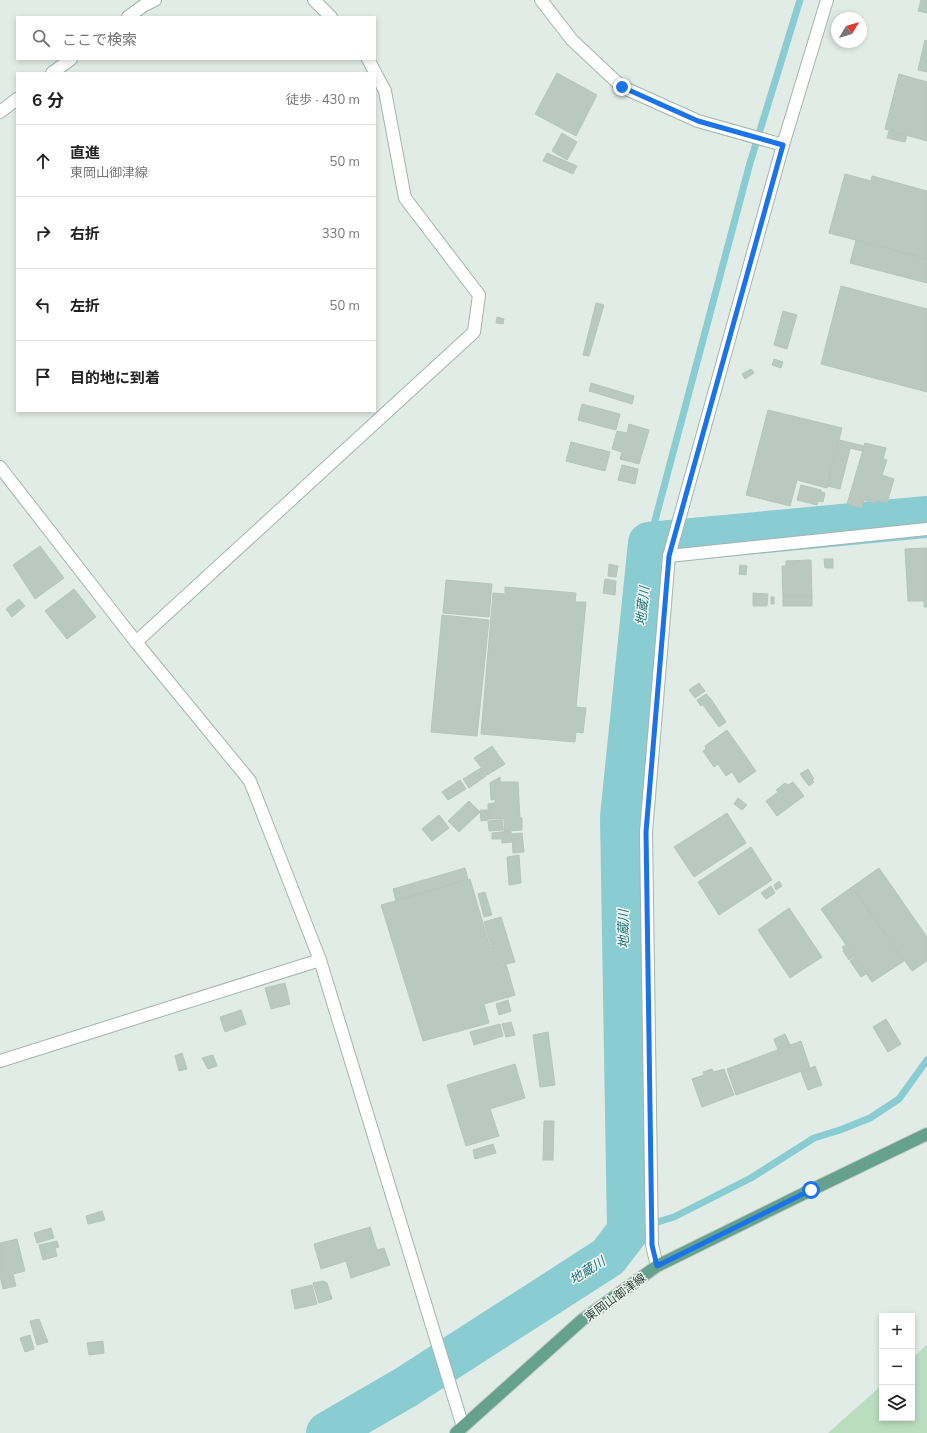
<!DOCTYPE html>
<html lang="ja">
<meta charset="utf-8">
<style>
:root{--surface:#fff;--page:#f6f6f6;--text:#222;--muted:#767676;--line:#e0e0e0}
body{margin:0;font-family:Mulish,"Noto Sans JP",sans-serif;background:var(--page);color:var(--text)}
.controls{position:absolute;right:12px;bottom:12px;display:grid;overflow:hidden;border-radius:0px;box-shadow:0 2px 6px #0003}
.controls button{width:36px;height:36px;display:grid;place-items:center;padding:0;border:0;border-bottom:1px solid var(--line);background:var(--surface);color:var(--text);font:20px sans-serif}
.compass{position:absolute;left:831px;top:12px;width:36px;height:36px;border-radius:50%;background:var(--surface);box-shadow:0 2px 6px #0003;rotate:52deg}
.stop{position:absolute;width:12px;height:12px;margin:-9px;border:3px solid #1a73e8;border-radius:50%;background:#fff}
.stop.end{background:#1a73e8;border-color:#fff;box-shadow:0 1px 4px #0008}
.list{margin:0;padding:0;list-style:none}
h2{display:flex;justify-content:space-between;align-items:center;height:52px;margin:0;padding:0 16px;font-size:17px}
h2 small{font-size:13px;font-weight:400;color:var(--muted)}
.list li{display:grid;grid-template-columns:26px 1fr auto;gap:12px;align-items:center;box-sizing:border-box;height:72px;padding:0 16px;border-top:1px solid var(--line)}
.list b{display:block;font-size:15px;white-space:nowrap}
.list p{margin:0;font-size:13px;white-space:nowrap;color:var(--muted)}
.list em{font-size:13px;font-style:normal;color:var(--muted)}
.icon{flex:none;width:22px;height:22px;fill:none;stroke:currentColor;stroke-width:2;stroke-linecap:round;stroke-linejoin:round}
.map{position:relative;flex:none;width:927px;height:1433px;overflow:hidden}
.search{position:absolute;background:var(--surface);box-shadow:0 2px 6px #0003;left:16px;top:16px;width:360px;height:44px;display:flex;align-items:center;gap:10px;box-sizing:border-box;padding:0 14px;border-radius:0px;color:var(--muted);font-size:15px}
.panel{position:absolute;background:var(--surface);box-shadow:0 2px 6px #0003;left:16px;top:72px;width:360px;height:340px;border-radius:0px}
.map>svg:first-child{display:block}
</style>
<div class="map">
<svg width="927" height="1433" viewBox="0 0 927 1433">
<rect width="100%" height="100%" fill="#e1ece6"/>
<path fill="#baddc0" d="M 927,1345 L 927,1433 L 828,1433 L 882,1385 L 882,1418 L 912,1418 L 912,1358 Z"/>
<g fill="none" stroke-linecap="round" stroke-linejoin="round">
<g stroke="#89ccd1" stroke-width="7">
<path d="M 649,543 L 750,163 L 800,0"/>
<path d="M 628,1231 L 674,1217 L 751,1178 L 814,1138 L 840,1130 L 870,1118 L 899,1099 L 927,1060"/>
</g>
<path stroke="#89ccd1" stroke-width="42" d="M 327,1433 L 406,1387 L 608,1257 L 628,1231 L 621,817 L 649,543 L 927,517"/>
</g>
<g fill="#b9c9c2" stroke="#b4c5bc">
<path d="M 921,0 L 927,0 L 927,13 L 918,11 Z"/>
<path d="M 925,40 L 927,41 L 927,72 L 918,70 Z"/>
<path d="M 557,73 L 597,95 L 576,136 L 535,114 Z"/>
<path d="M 899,74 L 927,82 L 927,141 L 885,129 Z"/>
<path d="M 889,131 L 907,136 L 905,142 L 887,138 Z"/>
<path d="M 562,133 L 577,142 L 567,160 L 552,151 Z"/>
<path d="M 547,153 L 577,166 L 573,174 L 543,161 Z"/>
<path d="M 845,174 L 871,181 L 872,176 L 927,191 L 927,259 L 829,233 Z"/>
<path d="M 856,240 L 927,259 L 927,283 L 850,263 Z"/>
<path d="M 841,286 L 927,309 L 927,392 L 821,364 Z"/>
<path d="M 596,303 L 604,305 L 589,356 L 583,355 Z"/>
<path d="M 783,311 L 797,315 L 787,349 L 774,345 Z"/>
<path d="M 497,317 L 504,319 L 503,324 L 496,323 Z"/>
<path d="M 774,359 L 783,362 L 781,368 L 772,365 Z"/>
<path d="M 751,369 L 754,373 L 745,379 L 742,374 Z"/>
<path d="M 591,383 L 634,396 L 632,404 L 589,391 Z"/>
<path d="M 582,404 L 620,414 L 616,430 L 578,420 Z"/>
<path d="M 768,410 L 842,428 L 827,488 L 797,480 L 790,506 L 746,495 Z"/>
<path d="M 629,424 L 649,430 L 639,464 L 620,459 L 622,452 L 612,449 L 617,431 L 627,433 Z"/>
<path d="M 839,440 L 864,446 L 862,451 L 837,445 Z"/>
<path d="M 571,442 L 610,452 L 605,471 L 566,461 Z"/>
<path d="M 865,443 L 886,448 L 883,459 L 887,460 L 882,475 L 894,479 L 887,503 L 876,500 L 876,503 L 864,500 L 862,508 L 847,504 Z"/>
<path d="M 837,446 L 850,449 L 840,489 L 827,486 Z"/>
<path d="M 622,465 L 638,469 L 635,484 L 618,480 Z"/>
<path d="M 801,485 L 821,490 L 821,492 L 825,493 L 823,502 L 818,501 L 817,505 L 797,500 Z"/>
<path d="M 40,546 L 64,578 L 35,599 L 13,565 Z"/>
<path d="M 927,548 L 927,607 L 924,607 L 924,601 L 908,601 L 905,549 Z"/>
<path d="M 824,559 L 833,559 L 833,568 L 825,568 Z"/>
<path d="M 811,560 L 812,597 L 783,597 L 782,566 L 786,566 L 786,561 Z"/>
<path d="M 609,564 L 618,566 L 616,577 L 608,576 Z"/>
<path d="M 740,565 L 747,566 L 746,575 L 739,574 Z"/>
<path d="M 605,579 L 616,581 L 615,595 L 603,593 Z"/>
<path d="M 446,580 L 492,584 L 489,617 L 443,613 Z"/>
<path d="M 505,587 L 576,593 L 575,602 L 586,602 L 576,707 L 586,708 L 583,733 L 576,732 L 575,742 L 481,734 L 493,593 L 505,594 Z"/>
<path d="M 74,589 L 96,617 L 67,639 L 45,611 Z"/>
<path d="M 753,593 L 768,594 L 767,606 L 753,606 Z"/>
<rect x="771" y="597" width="3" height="7"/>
<rect x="783" y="597" width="29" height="9"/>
<path d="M 19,599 L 25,606 L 12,617 L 6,609 Z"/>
<path d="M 442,615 L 489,620 L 477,736 L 431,732 Z"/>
<path d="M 699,683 L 705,691 L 695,698 L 689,690 Z"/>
<path d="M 706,694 L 711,699 L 701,706 L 697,700 Z"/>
<path d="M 711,699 L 726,722 L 719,727 L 703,705 Z"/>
<path d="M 727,730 L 756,771 L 739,783 L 732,772 L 726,776 L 718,764 L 714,767 L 703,751 L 706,749 L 705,746 Z"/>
<path d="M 492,746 L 505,764 L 487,775 L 474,758 Z"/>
<path d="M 481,768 L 486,776 L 469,788 L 463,779 Z"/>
<path d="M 808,769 L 814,779 L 812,780 L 814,782 L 809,786 L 800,774 Z"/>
<path d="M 500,777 L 500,782 L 518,782 L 520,818 L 522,818 L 522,830 L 504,831 L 504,819 L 488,819 L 488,804 L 495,803 L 495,799 L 491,800 L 490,783 Z"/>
<path d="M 460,780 L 466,789 L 448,800 L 442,792 Z"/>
<path d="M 793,782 L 804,796 L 777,816 L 766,801 L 778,792 L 776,790 L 785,783 L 788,785 Z"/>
<path d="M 738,798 L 747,805 L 742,810 L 734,804 Z"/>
<path d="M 469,801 L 480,812 L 459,832 L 448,821 Z"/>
<path d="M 480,810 L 487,810 L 488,820 L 481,821 Z"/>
<path d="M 727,813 L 746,843 L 694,877 L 674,847 Z"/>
<path d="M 439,815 L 449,828 L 432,841 L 422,829 Z"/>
<path d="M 502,820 L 503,830 L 489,831 L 488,821 Z"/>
<path d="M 511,831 L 512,842 L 502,843 L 502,839 L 492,839 L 492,833 Z"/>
<path d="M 522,833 L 524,852 L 513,853 L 512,834 Z"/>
<path d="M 751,847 L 772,880 L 719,915 L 698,882 Z"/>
<path d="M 519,855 L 521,883 L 509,885 L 507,857 Z"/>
<path d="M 465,868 L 468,879 L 396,901 L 393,889 Z"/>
<path d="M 879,868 L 927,937 L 927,961 L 912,971 L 852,887 Z"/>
<path d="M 470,879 L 505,998 L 484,1004 L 489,1023 L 423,1041 L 381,905 Z"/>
<path d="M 779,881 L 782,886 L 776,890 L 774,885 Z"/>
<path d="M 771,886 L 775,893 L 766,899 L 761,893 Z"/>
<path d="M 852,887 L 904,961 L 872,982 L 821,909 Z"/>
<path d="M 485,892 L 492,915 L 484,917 L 478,894 Z"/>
<path d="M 789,908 L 822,957 L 790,978 L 758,930 Z"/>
<path d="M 501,917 L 515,962 L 506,964 L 515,995 L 506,998 L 484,922 Z"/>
<path d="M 846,945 L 854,956 L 849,960 L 843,951 L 844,950 L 842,947 Z"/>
<path d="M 855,957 L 866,974 L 861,977 L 850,961 Z"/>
<path d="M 285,983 L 290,1004 L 271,1009 L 265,988 Z"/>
<path d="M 508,1000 L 511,1011 L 499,1015 L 496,1004 Z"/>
<path d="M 241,1010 L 246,1024 L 225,1032 L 220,1017 Z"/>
<path d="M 886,1019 L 901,1044 L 888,1052 L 873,1027 Z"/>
<path d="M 511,1022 L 515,1035 L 506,1037 L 502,1024 Z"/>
<path d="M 500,1024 L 503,1036 L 474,1045 L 470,1032 Z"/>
<path d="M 548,1032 L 555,1085 L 540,1087 L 533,1035 Z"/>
<path d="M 785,1034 L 790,1045 L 778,1050 L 774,1039 Z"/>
<path d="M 801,1041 L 810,1068 L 736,1095 L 727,1069 Z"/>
<path d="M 182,1053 L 187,1069 L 179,1071 L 175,1056 Z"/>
<path d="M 213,1055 L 217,1066 L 208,1069 L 202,1058 Z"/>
<path d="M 515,1064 L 525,1098 L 490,1109 L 499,1136 L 466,1146 L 447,1085 Z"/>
<path d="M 815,1066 L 822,1085 L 808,1090 L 801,1072 Z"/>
<path d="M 712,1069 L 714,1072 L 724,1069 L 734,1095 L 702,1107 L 692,1079 L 704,1075 L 703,1072 Z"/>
<path d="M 544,1121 L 554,1121 L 553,1160 L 543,1160 Z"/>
<path d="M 493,1144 L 496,1153 L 475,1159 L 473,1150 Z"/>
<path d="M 102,1211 L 105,1220 L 88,1224 L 86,1216 Z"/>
<path d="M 370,1227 L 377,1250 L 384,1248 L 390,1265 L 351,1278 L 346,1261 L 321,1269 L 314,1244 Z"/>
<path d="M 51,1228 L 54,1238 L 37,1243 L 34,1233 Z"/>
<path d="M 17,1239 L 25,1271 L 13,1274 L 16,1286 L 3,1289 L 0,1276 L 0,1243 Z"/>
<path d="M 57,1241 L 59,1247 L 55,1248 L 57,1256 L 43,1260 L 39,1245 Z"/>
<path d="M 323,1281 L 327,1283 L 332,1299 L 319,1303 L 313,1283 Z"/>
<path d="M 312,1285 L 317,1304 L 295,1309 L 291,1290 Z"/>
<path d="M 39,1319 L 48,1342 L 37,1345 L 30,1321 Z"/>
<path d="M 30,1335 L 34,1349 L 25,1352 L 20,1338 Z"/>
<path d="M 103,1341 L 104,1353 L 89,1355 L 87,1343 Z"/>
</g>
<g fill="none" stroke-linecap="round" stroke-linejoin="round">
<g stroke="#a4b4ad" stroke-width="14">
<g id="minor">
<path d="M 314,0 L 331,17"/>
<path d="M 128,17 L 143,6 L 155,0"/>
<path d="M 52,73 L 71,59"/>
<path d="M 0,112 L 17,99"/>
<path d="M 669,556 L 927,529"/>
<path d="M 136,642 L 474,332 L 479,295 L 405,198 L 385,91 L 368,59"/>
<path d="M 0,1061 L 320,960"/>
</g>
</g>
<g stroke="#a4b4ad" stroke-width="14">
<g id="tertiary">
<path d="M 541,0 L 572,40 L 622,87 L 698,121 L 783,145"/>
<path d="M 0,467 L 136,642 L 250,781 L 320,960 L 463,1427"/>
<path d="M 657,1266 L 652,1245 L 646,832 L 669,556 L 783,145 L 827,0"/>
</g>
</g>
<g stroke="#c1c9c6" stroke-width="14">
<path id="primary" d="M 456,1433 L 582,1320 L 657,1266 L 811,1190 L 927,1134"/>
</g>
<use href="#minor" stroke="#fff" stroke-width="12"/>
<use href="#tertiary" stroke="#fff" stroke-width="12"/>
<use href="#primary" stroke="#65a18d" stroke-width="12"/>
</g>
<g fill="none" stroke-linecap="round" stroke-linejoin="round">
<path stroke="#1a73e8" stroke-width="5" d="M 622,87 L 698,121 L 783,145 L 669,556 L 646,832 L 652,1245 L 657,1266 L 811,1190"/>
</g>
<g text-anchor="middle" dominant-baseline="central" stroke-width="3" stroke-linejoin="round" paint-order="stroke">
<g font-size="12" fill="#213d33" stroke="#f2f8f4">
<text transform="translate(615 1297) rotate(-36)">東岡山御津線</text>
</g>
<g font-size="13" font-style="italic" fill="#1b7179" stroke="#f2f8f4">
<text transform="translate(642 606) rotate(-84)">地蔵川</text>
<text transform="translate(623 929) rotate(-91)">地蔵川</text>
<text transform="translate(587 1270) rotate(-33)">地蔵川</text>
</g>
</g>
</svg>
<div class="controls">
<button>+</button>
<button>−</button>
<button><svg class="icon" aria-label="layers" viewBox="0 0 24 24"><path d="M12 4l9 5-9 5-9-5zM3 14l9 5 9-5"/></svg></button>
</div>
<svg class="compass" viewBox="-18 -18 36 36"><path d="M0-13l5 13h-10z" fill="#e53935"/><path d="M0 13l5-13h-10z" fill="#767676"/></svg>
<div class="stop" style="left:811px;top:1190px"></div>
<div class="stop end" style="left:622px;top:87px"></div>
<div class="search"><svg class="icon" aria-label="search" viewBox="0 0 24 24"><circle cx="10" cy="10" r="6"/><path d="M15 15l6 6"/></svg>ここで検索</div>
<section class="panel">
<h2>6 分<small>徒歩 · 430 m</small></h2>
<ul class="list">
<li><svg class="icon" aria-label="ahead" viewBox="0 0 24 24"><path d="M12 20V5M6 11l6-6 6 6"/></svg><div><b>直進</b><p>東岡山御津線</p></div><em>50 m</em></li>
<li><svg class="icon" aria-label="right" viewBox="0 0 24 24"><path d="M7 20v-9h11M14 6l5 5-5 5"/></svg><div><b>右折</b></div><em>330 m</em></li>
<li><svg class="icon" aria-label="left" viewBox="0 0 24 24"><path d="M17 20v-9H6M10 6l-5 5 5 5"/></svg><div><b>左折</b></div><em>50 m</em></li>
<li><svg class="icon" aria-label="arrive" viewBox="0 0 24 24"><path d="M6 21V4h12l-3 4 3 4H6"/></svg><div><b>目的地に到着</b></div></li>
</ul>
</section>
</div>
